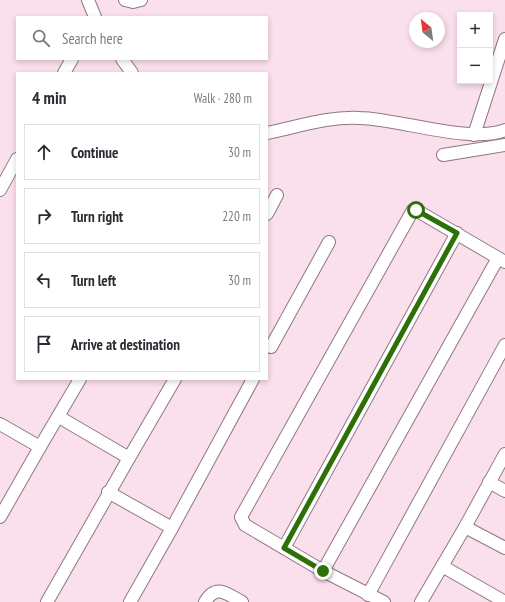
<!DOCTYPE html>
<meta charset="utf-8">
<style>
:root{--surface:#fff;--page:#f2f2f3;--text:#2b2b33;--muted:#7c7c81;--line:#e1e1e2}
body{margin:0;font-family:"PT Sans Narrow",sans-serif;background:var(--page);color:var(--text)}
.controls{position:absolute;right:12px;top:12px;display:grid;overflow:hidden;border-radius:0px;box-shadow:0 2px 6px #0003}
.controls button{width:36px;height:36px;display:grid;place-items:center;padding:0;border:0;border-bottom:1px solid var(--line);background:var(--surface);color:var(--text);font:20px sans-serif}
.compass{position:absolute;left:409px;top:12px;width:36px;height:36px;border-radius:50%;background:var(--surface);box-shadow:0 2px 6px #0003;rotate:331deg}
.stop{position:absolute;width:12px;height:12px;margin:-9px;border:3px solid #2e7008;border-radius:50%;background:#fff}
.stop.end{background:#2e7008;border-color:#fff;box-shadow:0 1px 4px #0008}
.list{margin:0;padding:0;list-style:none}
h2{display:flex;justify-content:space-between;align-items:center;height:52px;margin:0;padding:0 16px;font-size:17px}
h2 small{font-size:13px;font-weight:400;color:var(--muted)}
.list li{display:grid;grid-template-columns:26px 1fr auto;gap:12px;align-items:center;box-sizing:border-box;height:56px;margin:0 8px 8px;padding:0 8px;border:1px solid var(--line);border-radius:0px}
.list b{display:block;font-size:15px;white-space:nowrap}
.list em{font-size:13px;font-style:normal;color:var(--muted)}
.icon{flex:none;width:22px;height:22px;fill:none;stroke:currentColor;stroke-width:2;stroke-linecap:round;stroke-linejoin:round}
.map{position:relative;flex:none;width:505px;height:602px;overflow:hidden}
.search{position:absolute;background:var(--surface);box-shadow:0 2px 6px #0003;left:16px;top:16px;width:252px;height:44px;display:flex;align-items:center;gap:10px;box-sizing:border-box;padding:0 14px;border-radius:0px;color:var(--muted);font-size:15px}
.panel{position:absolute;background:var(--surface);box-shadow:0 2px 6px #0003;left:16px;top:72px;width:252px;height:308px;border-radius:0px}
.map>svg:first-child{display:block}
</style>
<div class="map">
<svg width="505" height="602" viewBox="0 0 505 602">
<rect width="100%" height="100%" fill="#fadfec"/>
<g fill="none" stroke-linecap="round" stroke-linejoin="round">
<g stroke="#8f7783" stroke-width="14">
<g id="minor">
<path d="M 88,0 L 95,17"/>
<path d="M 125,0 L 133,2 L 141,0"/>
<path d="M 122,59 L 132,73"/>
<path d="M 64,73 L 72,59"/>
<path d="M 267,133 C 297,127 329,116 360,118 C 400,119 469,144 505,130"/>
<path d="M 474,135 L 505,39"/>
<path d="M 443,155 L 505,145"/>
<path d="M 0,190 L 17,159"/>
<path d="M 267,214 L 277,195"/>
<path d="M 271,347 L 329,242"/>
<path d="M 59,417 L 129,458 L 175,379"/>
<path d="M 0,424 L 40,447 L 0,517"/>
<path d="M 40,447 L 80,379"/>
<path d="M 489,482 L 505,491"/>
<path d="M 108,492 L 172,528 L 130,602"/>
<path d="M 465,527 L 505,548"/>
<path d="M 172,528 L 253,379"/>
<path d="M 284,548 L 457,233"/>
<path d="M 442,566 L 505,602"/>
<path d="M 323,571 L 498,258"/>
<path d="M 368,595 L 505,345"/>
<path d="M 47,602 L 129,458"/>
<path d="M 205,602 C 216,583 227,594 242,602"/>
<path d="M 384,602 L 323,571 L 245,525 L 241,517 L 413,210 L 416,210 L 505,262"/>
<path d="M 421,602 L 465,527 L 505,454"/>
</g>
</g>
<use href="#minor" stroke="#fff" stroke-width="12"/>
</g>
<g fill="none" stroke-linecap="round" stroke-linejoin="round">
<path stroke="#2e7008" stroke-width="5" d="M 323,571 L 284,548 L 457,233 L 416,210"/>
</g>
</svg>
<div class="controls">
<button>+</button>
<button>−</button>
</div>
<svg class="compass" viewBox="-18 -18 36 36"><path d="M0-13l5 13h-10z" fill="#e53935"/><path d="M0 13l5-13h-10z" fill="#7c7c81"/></svg>
<div class="stop" style="left:416px;top:210px"></div>
<div class="stop end" style="left:323px;top:571px"></div>
<div class="search"><svg class="icon" aria-label="search" viewBox="0 0 24 24"><circle cx="10" cy="10" r="6"/><path d="M15 15l6 6"/></svg>Search here</div>
<section class="panel">
<h2>4 min<small>Walk · 280 m</small></h2>
<ul class="list">
<li><svg class="icon" aria-label="ahead" viewBox="0 0 24 24"><path d="M12 20V5M6 11l6-6 6 6"/></svg><div><b>Continue</b></div><em>30 m</em></li>
<li><svg class="icon" aria-label="right" viewBox="0 0 24 24"><path d="M7 20v-9h11M14 6l5 5-5 5"/></svg><div><b>Turn right</b></div><em>220 m</em></li>
<li><svg class="icon" aria-label="left" viewBox="0 0 24 24"><path d="M17 20v-9H6M10 6l-5 5 5 5"/></svg><div><b>Turn left</b></div><em>30 m</em></li>
<li><svg class="icon" aria-label="arrive" viewBox="0 0 24 24"><path d="M6 21V4h12l-3 4 3 4H6"/></svg><div><b>Arrive at destination</b></div></li>
</ul>
</section>
</div>
